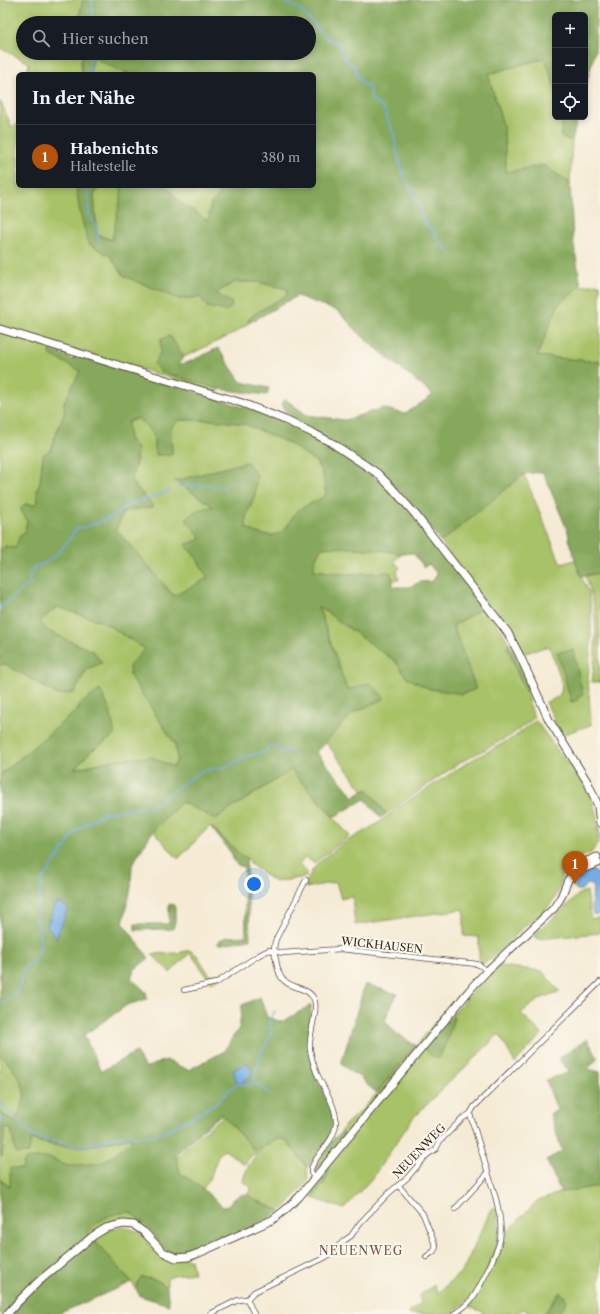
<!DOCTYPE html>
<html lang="de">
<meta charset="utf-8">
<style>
:root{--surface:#171b24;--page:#242831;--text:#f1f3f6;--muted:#9ea1a6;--line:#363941;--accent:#b45309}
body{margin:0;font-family:"Libre Caslon Text",serif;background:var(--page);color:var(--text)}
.controls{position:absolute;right:12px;top:12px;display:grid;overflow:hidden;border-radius:6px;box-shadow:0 2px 6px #0003}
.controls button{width:36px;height:36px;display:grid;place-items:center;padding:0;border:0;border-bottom:1px solid var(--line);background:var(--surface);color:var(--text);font:20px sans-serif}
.you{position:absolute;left:254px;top:884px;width:14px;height:14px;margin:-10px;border:3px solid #fff;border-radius:50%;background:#1a73e8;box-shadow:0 0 0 6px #1a73e833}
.badge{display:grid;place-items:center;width:26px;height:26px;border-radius:50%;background:var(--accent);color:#fff;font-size:13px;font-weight:700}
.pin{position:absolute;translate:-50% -33px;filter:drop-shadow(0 1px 2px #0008)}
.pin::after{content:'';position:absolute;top:21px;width:14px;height:12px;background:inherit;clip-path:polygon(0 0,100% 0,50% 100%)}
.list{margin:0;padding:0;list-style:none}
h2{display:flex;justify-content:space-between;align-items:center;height:52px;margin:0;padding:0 16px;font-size:17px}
h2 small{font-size:13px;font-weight:400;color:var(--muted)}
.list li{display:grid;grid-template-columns:26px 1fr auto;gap:12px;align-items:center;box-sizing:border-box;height:64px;padding:0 16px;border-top:1px solid var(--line)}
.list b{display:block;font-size:15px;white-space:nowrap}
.list p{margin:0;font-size:13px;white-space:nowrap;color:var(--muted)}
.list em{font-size:13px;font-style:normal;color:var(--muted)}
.icon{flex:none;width:22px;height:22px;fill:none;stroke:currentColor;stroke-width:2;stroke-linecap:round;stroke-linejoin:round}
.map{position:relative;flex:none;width:600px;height:1314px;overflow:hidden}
.search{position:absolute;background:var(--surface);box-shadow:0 2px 6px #0003;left:16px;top:16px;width:300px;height:44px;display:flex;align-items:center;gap:10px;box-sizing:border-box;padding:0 14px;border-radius:22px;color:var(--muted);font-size:15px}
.panel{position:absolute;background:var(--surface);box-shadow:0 2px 6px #0003;left:16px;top:72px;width:300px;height:116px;border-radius:6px}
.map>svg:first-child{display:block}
</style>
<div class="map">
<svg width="600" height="1314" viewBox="0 0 600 1314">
<rect width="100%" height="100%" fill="#fbf7ec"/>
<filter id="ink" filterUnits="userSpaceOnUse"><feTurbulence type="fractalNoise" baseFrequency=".025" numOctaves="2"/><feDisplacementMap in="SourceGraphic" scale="8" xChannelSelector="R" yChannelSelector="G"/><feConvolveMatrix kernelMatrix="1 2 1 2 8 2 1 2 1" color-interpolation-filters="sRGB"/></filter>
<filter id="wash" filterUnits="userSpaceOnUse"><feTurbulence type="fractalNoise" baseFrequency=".012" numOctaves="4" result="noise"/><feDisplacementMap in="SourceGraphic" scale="16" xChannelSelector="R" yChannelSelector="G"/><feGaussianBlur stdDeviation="0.9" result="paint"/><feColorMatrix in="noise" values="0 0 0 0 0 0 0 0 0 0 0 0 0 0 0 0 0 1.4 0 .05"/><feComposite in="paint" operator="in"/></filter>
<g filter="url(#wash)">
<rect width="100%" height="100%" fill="#f5ebd5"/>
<g fill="#a8c268" stroke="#727643">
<path d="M 0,0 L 83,0 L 79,19 L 81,23 L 23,23 L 23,53 L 84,53 L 81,61 L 82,74 L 27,74 L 29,63 L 0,48 Z"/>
<path d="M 93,56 L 118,70 L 131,74 L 90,74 Z"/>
<path d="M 545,58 L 555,88 L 555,117 L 562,117 L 561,137 L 572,141 L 570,183 L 543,165 L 506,172 L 504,129 L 488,74 Z"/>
<path d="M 0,101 L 10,122 L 11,127 L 18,124 L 18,186 L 76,186 L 80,213 L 89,244 L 110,256 L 124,276 L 179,299 L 200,297 L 215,294 L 235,282 L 257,282 L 288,289 L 287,295 L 256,313 L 248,320 L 249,323 L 233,334 L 184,357 L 170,337 L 161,339 L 161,351 L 157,358 L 161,372 L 219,389 L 219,391 L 216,392 L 0,327 Z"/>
<path d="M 100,186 L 116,186 L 123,190 L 113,240 L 97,235 L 94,194 Z"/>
<path d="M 166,186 L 216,186 L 219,195 L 211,203 L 208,221 L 181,203 Z"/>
<path d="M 600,284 L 600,362 L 537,356 L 558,305 L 581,286 Z"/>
<path d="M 0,332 L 48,347 L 51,349 L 49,354 L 81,370 L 64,402 L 65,412 L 54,438 L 52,449 L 43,455 L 40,483 L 37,489 L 38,502 L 33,505 L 25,504 L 22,513 L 27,520 L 25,533 L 20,536 L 15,548 L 5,546 L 0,551 Z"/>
<path d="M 138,418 L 172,454 L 171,427 L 179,420 L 214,420 L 244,424 L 289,443 L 316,462 L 323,475 L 326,495 C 318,502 307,504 299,510 C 293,514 290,523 286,528 C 275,541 258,534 246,528 L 246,517 L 255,494 L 247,462 L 175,481 L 214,507 L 201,539 L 185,545 L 196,557 L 208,578 L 174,596 L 116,529 L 124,511 L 153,506 L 131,481 L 136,461 L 129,439 L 128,422 Z"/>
<path d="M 524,474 L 561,564 L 575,560 L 581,576 L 589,592 L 591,608 L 591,642 L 588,679 L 591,725 L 561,735 L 546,702 C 552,700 558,698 561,692 C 565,682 552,656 549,646 L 522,654 L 441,542 Z"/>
<path d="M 338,547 L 381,550 L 402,554 L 394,561 L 400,568 L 397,571 L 399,580 L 393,580 L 390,572 L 345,574 L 313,570 L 314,562 L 321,548 Z"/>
<path d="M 600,573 L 600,682 L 592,682 C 596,647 600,608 585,576 Z"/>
<path d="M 318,606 L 395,661 L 407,678 L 462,694 L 476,689 L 453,626 L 484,607 L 502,631 L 509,643 L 517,673 L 526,692 L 534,718 L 510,736 L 459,763 L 386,814 L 377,801 L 367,790 L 363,791 L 325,741 L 353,713 L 385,698 L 347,690 Z"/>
<path d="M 57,607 L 103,622 L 146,649 L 129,666 L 130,676 L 175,744 L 177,760 L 173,767 L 152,757 L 118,759 L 73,769 L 91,751 L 115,735 L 100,690 L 78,706 L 80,708 L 0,775 L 0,665 L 5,664 L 58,695 L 74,693 L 87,669 L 94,652 L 50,632 L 38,622 Z"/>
<path d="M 536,721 L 564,759 L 575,772 L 578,773 C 591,794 600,817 600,841 L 597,827 L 596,829 L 598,843 L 591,853 L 578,858 L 562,871 L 560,886 L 556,896 L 549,906 L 539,916 L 530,921 L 491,959 L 484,963 L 479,962 L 479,937 L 464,936 L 464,909 L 355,925 L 352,896 L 341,899 L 336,882 L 306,888 L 306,883 L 312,871 L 318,863 L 344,843 L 380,822 L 395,810 L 470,761 L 513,738 L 532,723 Z"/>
<path d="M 291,770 L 350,836 L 314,863 L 305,857 L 299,865 L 307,872 L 306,877 L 275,882 L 250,864 L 250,860 L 241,855 L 210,826 L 178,859 L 153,831 L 182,802 L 215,819 Z"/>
<path d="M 587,891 L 591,919 L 600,918 L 600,933 L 539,939 L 533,936 L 561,911 L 580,893 Z"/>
<path d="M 189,950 L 197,955 L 209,974 L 212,975 L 224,973 L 225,974 L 212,983 L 190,953 L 170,973 L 152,954 L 178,953 Z"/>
<path d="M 497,964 L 501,966 L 542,971 L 560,992 C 542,996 535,1002 521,1013 L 542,1034 L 515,1063 L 499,1034 L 413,1118 L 373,1177 L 344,1209 L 313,1198 L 327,1178 L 327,1166 L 425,1047 L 439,1058 L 442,1049 L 452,1015 Z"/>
<path d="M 480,972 L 479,975 L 346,1135 L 341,1132 L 345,1125 L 364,1108 L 377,1093 L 437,1020 Z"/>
<path d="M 0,1055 C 11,1065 26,1083 24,1098 C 23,1106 18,1115 16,1123 L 3,1115 L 0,1111 Z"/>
<path d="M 224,1116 L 256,1152 L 249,1158 L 245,1165 L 225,1150 L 219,1154 L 211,1175 L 203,1189 L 180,1173 L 176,1158 L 196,1138 Z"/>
<path d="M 5,1128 L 11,1129 L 17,1154 L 30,1139 C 43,1143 57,1147 71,1147 C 89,1147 112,1142 130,1137 L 133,1141 L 102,1163 L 68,1166 L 47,1157 L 22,1169 L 10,1187 L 1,1180 L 0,1179 L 0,1156 L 2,1156 Z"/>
<path d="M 285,1139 L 307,1167 L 308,1181 L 286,1206 L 280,1211 L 253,1199 L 248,1194 L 251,1191 L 250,1186 L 243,1182 C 244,1169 262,1142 275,1140 C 278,1139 282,1139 285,1139 Z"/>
<path d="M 600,1186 L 600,1314 L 559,1314 L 567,1300 L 560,1292 L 544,1314 L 530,1314 L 524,1309 L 514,1314 L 484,1314 L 483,1312 L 468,1306 L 470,1304 L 502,1235 L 505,1234 L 536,1202 L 561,1192 Z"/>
<path d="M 492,1208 L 496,1208 L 499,1224 L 498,1238 L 497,1246 L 478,1287 L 471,1298 L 452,1314 L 407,1314 L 421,1303 L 419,1296 L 434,1285 L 438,1293 L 463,1270 Z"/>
<path d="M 118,1212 L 130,1212 L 152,1230 L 161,1244 L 190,1254 L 177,1255 L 164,1250 L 142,1226 L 136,1223 L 107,1224 L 98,1228 L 89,1235 L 87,1232 L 98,1221 Z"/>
<path d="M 124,1227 L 131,1229 L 139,1232 L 154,1248 L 191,1260 L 194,1273 L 173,1275 L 167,1279 L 167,1287 L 157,1280 L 138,1281 L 136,1289 L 132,1282 L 93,1239 L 109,1230 Z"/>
</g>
<g fill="#86a85c" stroke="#60693d" fill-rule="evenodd">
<path d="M 83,0 L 597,0 L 595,52 L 585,89 L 585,15 L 555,15 L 555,88 L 545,58 L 488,74 L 504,129 L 506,172 L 543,165 L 570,183 L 573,239 L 581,286 L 558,305 L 537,356 L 600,362 L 600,573 L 581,576 L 570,545 L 568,532 L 543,472 L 524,474 L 441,542 L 407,499 L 391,483 L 295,422 L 284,409 L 282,402 L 285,399 L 307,415 L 345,420 L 383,408 L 405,414 L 433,395 L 366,340 L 338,311 L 297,296 L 249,323 L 248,321 L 256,313 L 287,295 L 288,289 L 257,282 L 235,282 L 216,293 L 231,302 L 232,307 L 225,311 L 207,307 L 200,297 L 179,299 L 124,276 L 110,256 L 89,244 L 80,213 L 76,186 L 100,186 L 94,195 L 97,235 L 112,240 L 122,190 L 116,186 L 166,186 L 181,203 L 208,221 L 211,203 L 219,195 L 216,186 L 314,186 L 314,74 L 131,74 L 118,70 L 93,57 L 90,74 L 82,74 L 81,61 L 84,53 L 309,53 L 309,23 L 81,23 L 79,19 Z"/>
<path d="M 562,117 L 578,117 L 572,141 L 561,137 Z"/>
<path d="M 170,336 L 184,357 L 179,365 L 189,362 L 218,348 L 241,382 L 269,388 L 267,395 L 219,389 L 161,372 L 154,364 L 161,351 L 161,339 Z"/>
<path d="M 51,349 L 73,360 L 75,355 L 218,399 L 253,410 L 285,423 L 317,439 L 366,470 L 399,498 L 484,607 L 453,626 L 476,689 L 462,694 L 430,689 L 407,678 L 395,661 L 318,606 L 347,690 L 370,683 L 385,698 L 353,713 L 316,752 L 354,797 L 363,791 L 367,789 L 377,801 L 386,814 L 381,818 L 365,799 L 334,817 L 291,770 L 215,819 L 182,802 L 153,831 L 132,865 L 131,888 L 123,923 L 149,958 L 135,969 L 131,978 L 146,992 L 147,999 L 127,1005 L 84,1035 L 101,1071 L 136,1052 L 145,1068 L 166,1060 L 188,1070 L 223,1052 L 239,1028 L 242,1005 L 260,997 L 267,1017 L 282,1022 L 311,1005 L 309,1049 L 316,1076 L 330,1107 L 333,1124 L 331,1134 L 327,1141 L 308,1167 L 307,1167 L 285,1139 L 274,1140 L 256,1152 L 222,1114 L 203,1129 L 176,1155 L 180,1173 L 203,1189 L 223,1207 L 228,1206 C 234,1198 238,1194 248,1194 L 253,1199 L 280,1211 L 267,1220 L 189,1253 L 180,1254 L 170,1251 L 161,1244 L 152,1230 L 130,1212 C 110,1213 100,1219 87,1232 L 132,1282 L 58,1314 L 0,1314 L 0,1179 L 1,1181 L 10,1187 L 10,1168 L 22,1169 L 25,1159 L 47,1157 L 68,1166 L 102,1163 L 132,1141 L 130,1137 C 91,1147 70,1150 31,1139 L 29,1153 L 16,1154 L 11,1129 L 5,1128 L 2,1156 L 0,1156 L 0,1111 L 3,1115 L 16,1122 C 18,1115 23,1106 24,1098 C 26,1082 11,1065 0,1055 L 0,775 L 80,708 L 78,706 L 100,690 L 110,710 L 115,735 L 91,751 L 74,769 L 118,759 L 152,757 L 173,767 L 177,760 L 175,744 L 130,676 L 129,666 L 145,649 L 103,622 L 57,607 L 39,622 L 50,632 L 94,652 L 102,663 L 87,669 L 74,693 L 58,695 L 5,664 L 0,665 L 0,551 L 5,546 L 15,548 L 20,536 L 25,533 L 27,520 L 22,513 L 21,508 L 25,504 L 33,505 L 38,502 L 37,489 L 40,483 L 43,455 L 52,449 L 54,438 L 65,412 L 64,402 L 80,371 L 49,354 ZM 138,418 L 153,434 L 156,455 L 172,455 L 171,427 L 179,420 L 214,420 L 244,424 L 289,443 L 316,462 L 323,475 L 326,494 C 318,502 307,504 299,510 C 293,514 290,523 286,528 C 275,541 258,534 246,528 L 246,517 L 255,494 L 257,475 L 247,462 L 175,481 L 214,507 C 202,507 194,511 186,519 L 201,539 L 185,545 L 196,557 L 208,578 L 174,596 L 116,529 L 124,511 L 153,507 L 131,481 L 136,461 L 137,449 L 129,439 L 128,422 ZM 338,547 L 381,550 L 402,554 L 413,553 L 424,567 L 429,564 L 437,574 L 433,581 L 420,582 L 409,587 L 393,587 L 393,580 L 390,572 L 345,574 L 314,570 L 314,562 L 321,548 Z"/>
<path d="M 509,643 L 532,690 L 526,692 L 507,647 Z"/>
<path d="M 573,650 L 583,695 L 578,696 L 578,700 L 571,702 L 565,678 L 557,652 Z"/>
<path d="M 210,826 L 241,855 L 247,858 L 246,864 L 247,868 L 250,939 L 223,944 L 218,944 L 218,942 L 226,937 L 246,936 L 244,867 C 237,866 233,862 232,854 Z"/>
<path d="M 169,904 L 175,905 L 175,921 L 173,929 L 135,930 L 135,924 L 169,924 Z"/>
<path d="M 365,984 L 397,994 L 385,1020 L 396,1033 L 415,1045 L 377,1093 L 366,1084 L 360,1077 L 354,1074 L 341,1064 Z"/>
<path d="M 452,1015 L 454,1018 L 447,1041 L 439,1058 C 432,1058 426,1053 425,1047 Z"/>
<path d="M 587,1039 L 598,1058 L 588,1069 L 600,1072 L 600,1186 L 561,1192 L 546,1160 L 562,1151 L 550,1114 L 557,1110 L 546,1080 L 570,1072 L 558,1059 Z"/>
<path d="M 341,1132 L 346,1135 L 317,1171 L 315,1171 L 314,1168 L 314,1166 L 334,1138 L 338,1136 Z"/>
<path d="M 327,1166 C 332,1176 319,1190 313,1198 L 309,1197 L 298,1205 L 296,1203 Z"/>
<path d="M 142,1277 L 157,1280 L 167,1287 L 169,1305 L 140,1296 L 136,1289 L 138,1281 Z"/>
<path d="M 560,1292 L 567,1300 L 559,1314 L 544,1314 Z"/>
</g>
<g fill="#76abe3" stroke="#586a80">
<path d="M 589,870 L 596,872 L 600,877 L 600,914 L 596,915 L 593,914 C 590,904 594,894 592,885 L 588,884 L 581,890 L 577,890 L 574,887 C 578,880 581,872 589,870 Z"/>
<path d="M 55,903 L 59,903 L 68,908 L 56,939 C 52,934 51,930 47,926 Z"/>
<path d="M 248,1063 L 252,1072 C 249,1079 244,1083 237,1083 L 233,1070 Z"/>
</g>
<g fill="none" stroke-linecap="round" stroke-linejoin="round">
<g stroke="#76abe3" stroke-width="1.5">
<path d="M 92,0 L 93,23"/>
<path d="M 280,0 L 301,10 L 327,39 L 338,43 L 344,58 L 355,68 L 358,78 L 362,83 L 369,87 L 372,100 L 383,108 L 393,132 L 397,153 L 404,176 L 417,201 L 424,222 L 434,233 L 438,240 L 450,253"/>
<path d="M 90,69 L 96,74"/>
<path d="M 88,74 L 90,69 L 91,53"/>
<path d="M 87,186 L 88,208 L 90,218 L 97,228 L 98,239 L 100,243"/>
<path d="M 107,186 L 115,188"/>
<path d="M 178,487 C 196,484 207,484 225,488"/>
<path d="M 0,608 L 30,583 L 29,577 L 34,567 C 55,562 65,545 77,528 L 85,527 L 111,518 L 123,508 L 134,502 L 150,498 L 171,490"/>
<path d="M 0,1004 L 13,997 L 20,985 L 20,979 L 23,974 L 24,969 L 27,965 L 36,959 L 39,953 L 40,948 L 39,925 L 36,920 L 42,880 L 77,830 L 105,813 L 152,806 L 201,771 L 225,767 L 250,755 L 263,753 L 268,747 L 279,747 L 281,752 L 292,751"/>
<path d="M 255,1082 L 261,1088"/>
<path d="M 263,1089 L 269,1094"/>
<path d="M 0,1102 L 30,1134 L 39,1139 L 75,1146 L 100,1143 L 108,1139 L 118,1136 L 124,1137 L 133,1136 L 151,1136 L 164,1132 L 191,1118 L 217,1102 L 235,1085 L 240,1083 C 246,1085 251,1087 255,1082 C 256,1069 259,1057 265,1045 C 266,1042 269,1040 270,1037 C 275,1027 264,1024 275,1011"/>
<path d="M 0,1116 L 2,1119 L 0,1125"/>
</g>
</g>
</g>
<g filter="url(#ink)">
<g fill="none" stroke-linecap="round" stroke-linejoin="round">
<g stroke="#574739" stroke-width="6">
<g id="street">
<path d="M 306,880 L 276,939 C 273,946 274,953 276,960 C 277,965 278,972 281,977 C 288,989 308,986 314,999 C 319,1010 308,1034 310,1050 C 312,1059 314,1068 318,1076 C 325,1091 337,1107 336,1124 C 334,1143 316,1153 311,1169 L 311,1173 L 315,1178"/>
<path d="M 184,990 L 216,983 L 259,955 L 269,950 L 283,953 L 341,949 L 477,964 L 481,966 L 487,971"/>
<path d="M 398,1185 L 423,1214 L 436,1247 L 434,1251 L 426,1257"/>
<path d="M 455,1209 L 488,1173"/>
<path d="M 247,1299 L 254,1314"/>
<path d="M 210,1314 L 238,1300 L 247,1299 L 254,1292 L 326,1257 L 345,1240 L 351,1236 L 360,1223 L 390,1192 L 407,1178 L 427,1155 L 436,1149 L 440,1141 L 463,1118 L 470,1114 L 474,1107 L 600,982"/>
<path d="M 454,1314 C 460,1310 466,1306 471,1300 C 479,1290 498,1251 500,1239 C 502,1225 499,1212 496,1199 L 470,1114"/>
</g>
</g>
<g stroke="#574739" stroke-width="9">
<g id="secondary">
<path d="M 0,329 L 242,403 L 285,420 L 315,434 L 332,443 L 377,473 L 392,488 L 415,514 L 508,633 L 520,656 L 549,720 L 588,783 L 600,810"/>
<path d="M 598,807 L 600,823"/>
<path d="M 575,873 L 585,868 L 598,863"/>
<path d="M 7,1314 L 19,1301 L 38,1282 L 93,1236 L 106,1228 L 123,1224 L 134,1225 L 144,1232 L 163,1252 L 176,1258 L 188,1257 L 199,1253 L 272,1220 L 285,1210 L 299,1197 L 473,986 L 487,971 L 554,908 L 561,897 L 568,880 L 579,865 L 587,861 L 597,857"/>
</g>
</g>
<use href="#street" stroke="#fff" stroke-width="4.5"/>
<use href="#secondary" stroke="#fff" stroke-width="7"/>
</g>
</g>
<g text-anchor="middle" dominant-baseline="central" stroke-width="4" stroke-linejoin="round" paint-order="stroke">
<g font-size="11" fill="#3b2a1e" stroke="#fbf7ec">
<text transform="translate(382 945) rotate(6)">WICKHAUSEN</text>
<text transform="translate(419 1151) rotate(-46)">NEUENWEG</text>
</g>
<g font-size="12" letter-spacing="1" fill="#7f544b" stroke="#fbf7ec">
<text x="361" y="1250">NEUENWEG</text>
</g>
</g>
</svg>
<div class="controls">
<button>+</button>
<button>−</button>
<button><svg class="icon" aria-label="locate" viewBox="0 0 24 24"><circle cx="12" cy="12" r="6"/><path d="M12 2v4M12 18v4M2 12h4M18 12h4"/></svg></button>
</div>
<div class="you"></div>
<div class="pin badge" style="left:575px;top:884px">1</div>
<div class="search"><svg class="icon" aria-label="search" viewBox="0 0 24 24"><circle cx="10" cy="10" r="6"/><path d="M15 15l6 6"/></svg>Hier suchen</div>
<section class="panel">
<h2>In der Nähe<small></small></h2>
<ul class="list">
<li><span class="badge">1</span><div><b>Habenichts</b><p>Haltestelle</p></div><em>380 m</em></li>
</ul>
</section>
</div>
